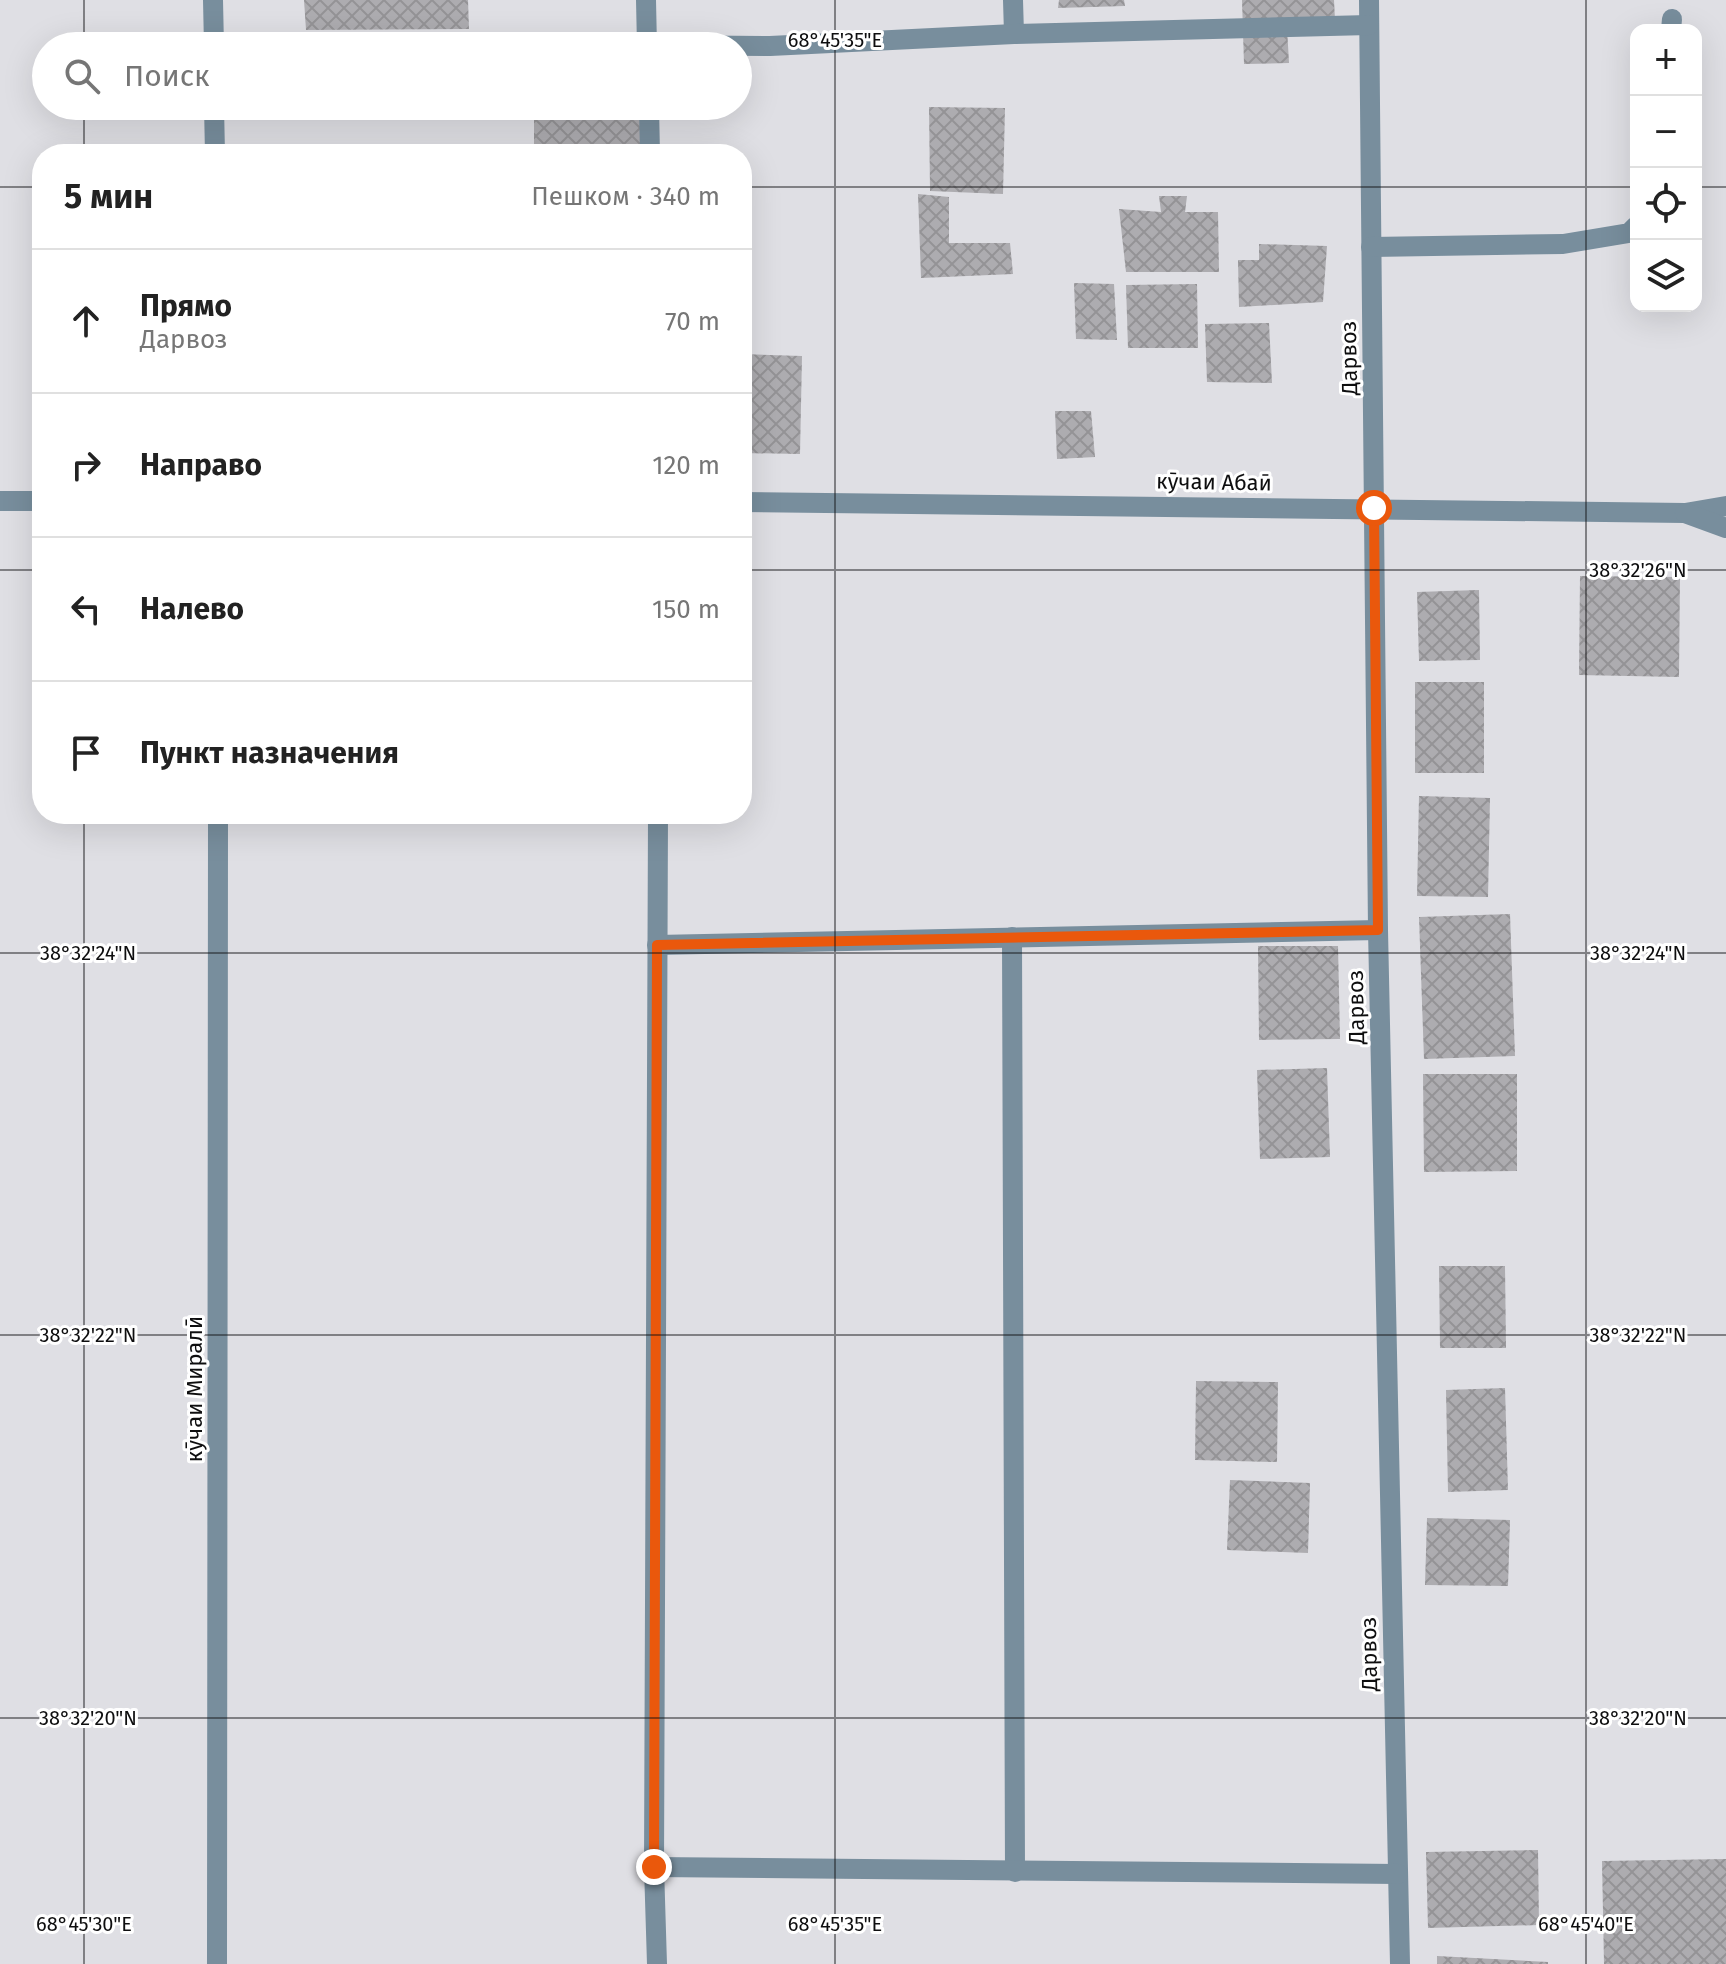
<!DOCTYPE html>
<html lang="ru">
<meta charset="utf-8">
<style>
:root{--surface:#fff;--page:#f6f6f6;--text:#222;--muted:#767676;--line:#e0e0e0}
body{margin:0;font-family:"Fira Sans",sans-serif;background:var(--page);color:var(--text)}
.controls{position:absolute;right:24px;top:24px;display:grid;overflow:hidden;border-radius:16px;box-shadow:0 8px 32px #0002}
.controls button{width:72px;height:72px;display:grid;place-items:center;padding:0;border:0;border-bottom:2px solid var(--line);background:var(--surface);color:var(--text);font:40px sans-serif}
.stop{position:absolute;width:24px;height:24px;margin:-18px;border:6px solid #ea580c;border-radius:50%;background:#fff}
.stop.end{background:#ea580c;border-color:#fff;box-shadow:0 2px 8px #0008}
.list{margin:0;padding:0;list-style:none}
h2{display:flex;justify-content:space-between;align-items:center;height:104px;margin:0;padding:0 32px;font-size:34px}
h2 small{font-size:26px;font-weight:400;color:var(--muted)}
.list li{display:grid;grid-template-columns:52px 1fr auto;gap:24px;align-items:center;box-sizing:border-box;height:144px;padding:0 32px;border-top:2px solid var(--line)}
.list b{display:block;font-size:30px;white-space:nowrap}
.list p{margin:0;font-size:26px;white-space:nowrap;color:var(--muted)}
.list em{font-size:26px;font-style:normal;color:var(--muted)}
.icon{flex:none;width:44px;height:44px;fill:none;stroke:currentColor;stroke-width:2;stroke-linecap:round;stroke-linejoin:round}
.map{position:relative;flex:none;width:1726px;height:1964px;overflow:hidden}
.search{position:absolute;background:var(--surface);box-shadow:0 8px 32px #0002;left:32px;top:32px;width:720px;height:88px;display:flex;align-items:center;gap:20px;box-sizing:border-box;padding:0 28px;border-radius:44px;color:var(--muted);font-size:30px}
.panel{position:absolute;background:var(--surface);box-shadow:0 8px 32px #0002;left:32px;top:144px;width:720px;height:680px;border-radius:32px}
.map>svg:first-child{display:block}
</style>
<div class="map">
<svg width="1726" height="1964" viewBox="0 0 1726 1964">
<defs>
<pattern id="building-cross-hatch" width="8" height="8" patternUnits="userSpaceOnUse" patternTransform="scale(2)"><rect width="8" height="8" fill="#adacb0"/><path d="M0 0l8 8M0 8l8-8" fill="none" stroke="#949396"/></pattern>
</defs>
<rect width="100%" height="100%" fill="#dfdfe4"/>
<g fill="url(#building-cross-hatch)">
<path d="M 304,0 L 468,0 L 469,29 L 306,30 Z"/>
<path d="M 1059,0 L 1124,0 L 1125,6 L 1058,8 Z"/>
<path d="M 1242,0 L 1334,0 L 1335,20 L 1287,27 L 1289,63 L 1244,64 Z"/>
<path d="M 534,106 L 643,106 L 644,154 L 534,154 Z"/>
<path d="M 929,107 L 1005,108 L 1003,194 L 930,191 Z"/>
<path d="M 918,194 L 949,197 L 949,243 L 1010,243 L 1013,274 L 921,278 Z"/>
<path d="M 1159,196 L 1187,196 L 1185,212 L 1218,212 L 1219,272 L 1126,272 L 1119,209 L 1161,212 Z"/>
<path d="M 1259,244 L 1327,246 L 1323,302 L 1239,307 L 1238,260 L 1259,260 Z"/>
<path d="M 1074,283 L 1114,284 L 1117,340 L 1076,339 Z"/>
<path d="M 1197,284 L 1198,348 L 1128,348 L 1126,285 Z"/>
<path d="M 1269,323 L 1272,383 L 1207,382 L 1205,324 Z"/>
<path d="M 742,354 L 802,356 L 800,454 L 742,453 Z"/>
<path d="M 1055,411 L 1091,411 L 1095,457 L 1057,459 Z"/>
<path d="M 1580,576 L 1680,577 L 1679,677 L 1579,675 Z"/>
<path d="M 1479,590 L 1480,660 L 1419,661 L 1417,592 Z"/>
<rect x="1415" y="682" width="69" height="91"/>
<path d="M 1419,796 L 1490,798 L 1488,897 L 1417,896 Z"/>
<path d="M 1510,914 L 1515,1056 L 1424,1059 L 1419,917 Z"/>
<path d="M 1258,946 L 1338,946 L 1340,1039 L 1259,1040 Z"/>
<path d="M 1327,1068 L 1330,1157 L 1260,1159 L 1257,1070 Z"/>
<path d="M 1423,1074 L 1517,1074 L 1517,1171 L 1424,1172 Z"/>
<path d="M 1439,1266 L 1505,1266 L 1506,1348 L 1440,1348 Z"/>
<path d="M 1196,1381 L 1278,1382 L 1277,1462 L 1195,1460 Z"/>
<path d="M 1505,1388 L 1508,1490 L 1448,1492 L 1446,1390 Z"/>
<path d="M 1230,1480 L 1310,1483 L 1308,1553 L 1227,1550 Z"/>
<path d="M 1427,1518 L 1510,1520 L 1508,1586 L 1425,1585 Z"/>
<path d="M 1538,1850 L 1539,1925 L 1428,1928 L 1426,1852 Z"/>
<path d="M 1726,1859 L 1726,1964 L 1604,1964 L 1602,1861 Z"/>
<path d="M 1437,1956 L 1548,1962 L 1548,1964 L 1437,1964 Z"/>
</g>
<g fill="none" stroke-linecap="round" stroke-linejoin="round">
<g stroke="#788e9d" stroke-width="20">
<path d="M 213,0 L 214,46"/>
<path d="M 646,0 L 647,46"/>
<path d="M 1013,0 L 1014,34"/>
<path d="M 1369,0 L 1378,930 L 1400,1964"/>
<path d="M 1671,30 L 1672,19"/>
<path d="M 647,45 L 770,46 L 1014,34 L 1369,25"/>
<path d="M 214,106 L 215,154"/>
<path d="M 649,106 L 650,154"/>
<path d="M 1371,247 L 1563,244 L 1629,233 L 1636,226"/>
<path d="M 0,501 L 42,501"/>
<path d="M 742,502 L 1685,513 L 1726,506"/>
<path d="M 1685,513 L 1726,528"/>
<path d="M 1012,937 L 1015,1872"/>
<path d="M 657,945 L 1378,930"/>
<path d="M 654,1867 L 1398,1874"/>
<path d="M 217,1964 L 218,814"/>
<path d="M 657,1964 L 654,1867 L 658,814"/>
</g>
</g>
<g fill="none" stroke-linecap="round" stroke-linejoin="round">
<path stroke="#ea580c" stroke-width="10" d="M 654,1867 L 657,945 L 1378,930 L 1374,508"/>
</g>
<path fill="none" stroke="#0e0e0f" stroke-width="2" stroke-opacity="0.45" d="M 84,0 L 84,46M 835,0 L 835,1964M 1586,0 L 1586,1964M 84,106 L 84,154M 0,187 L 42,187M 742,187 L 1636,187M 1696,187 L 1726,187M 0,570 L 42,570M 742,570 L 1726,570M 84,814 L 84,1964M 0,953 L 1726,953M 0,1335 L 1726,1335M 0,1718 L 1726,1718"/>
<g text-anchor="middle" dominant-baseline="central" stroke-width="6" stroke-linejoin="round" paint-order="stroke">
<g font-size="22" fill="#0e0e0f" stroke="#fff">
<text transform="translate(1349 358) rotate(-91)">Дарвоз</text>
<text transform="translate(1214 482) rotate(1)">кӯчаи Абаӣ</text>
<text transform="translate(1356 1007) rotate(-91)">Дарвоз</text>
<text transform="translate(194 1389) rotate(-90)">кӯчаи Миралӣ</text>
<text transform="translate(1369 1654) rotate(-91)">Дарвоз</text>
</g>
</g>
<g font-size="20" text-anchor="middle" fill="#0e0e0f" stroke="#fff" stroke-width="6" stroke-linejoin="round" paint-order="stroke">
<text x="835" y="47">68°45'35"E</text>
<text x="1638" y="577">38°32'26"N</text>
<text x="88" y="960">38°32'24"N</text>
<text x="1638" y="960">38°32'24"N</text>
<text x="88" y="1342">38°32'22"N</text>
<text x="1638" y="1342">38°32'22"N</text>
<text x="88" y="1725">38°32'20"N</text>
<text x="1638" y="1725">38°32'20"N</text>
<text x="84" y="1931">68°45'30"E</text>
<text x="835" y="1931">68°45'35"E</text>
<text x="1586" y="1931">68°45'40"E</text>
</g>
</svg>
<div class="controls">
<button>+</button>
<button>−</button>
<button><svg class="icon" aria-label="locate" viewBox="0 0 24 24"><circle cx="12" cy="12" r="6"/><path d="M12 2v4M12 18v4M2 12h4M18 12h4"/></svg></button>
<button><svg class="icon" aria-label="layers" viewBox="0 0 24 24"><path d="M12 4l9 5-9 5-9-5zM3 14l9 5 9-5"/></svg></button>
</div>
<div class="stop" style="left:1374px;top:508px"></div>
<div class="stop end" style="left:654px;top:1867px"></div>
<div class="search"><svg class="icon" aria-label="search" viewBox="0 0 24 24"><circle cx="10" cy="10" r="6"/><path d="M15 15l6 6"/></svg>Поиск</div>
<section class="panel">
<h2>5 мин<small>Пешком · 340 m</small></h2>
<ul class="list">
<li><svg class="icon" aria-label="ahead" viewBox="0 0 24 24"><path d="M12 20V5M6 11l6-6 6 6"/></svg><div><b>Прямо</b><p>Дарвоз</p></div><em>70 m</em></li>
<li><svg class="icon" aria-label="right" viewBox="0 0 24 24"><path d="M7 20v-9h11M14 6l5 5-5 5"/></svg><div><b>Направо</b></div><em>120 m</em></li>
<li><svg class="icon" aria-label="left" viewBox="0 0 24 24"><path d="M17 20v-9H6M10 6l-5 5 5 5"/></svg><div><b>Налево</b></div><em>150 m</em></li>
<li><svg class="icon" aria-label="arrive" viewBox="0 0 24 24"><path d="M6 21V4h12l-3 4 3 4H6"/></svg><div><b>Пункт назначения</b></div></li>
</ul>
</section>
</div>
